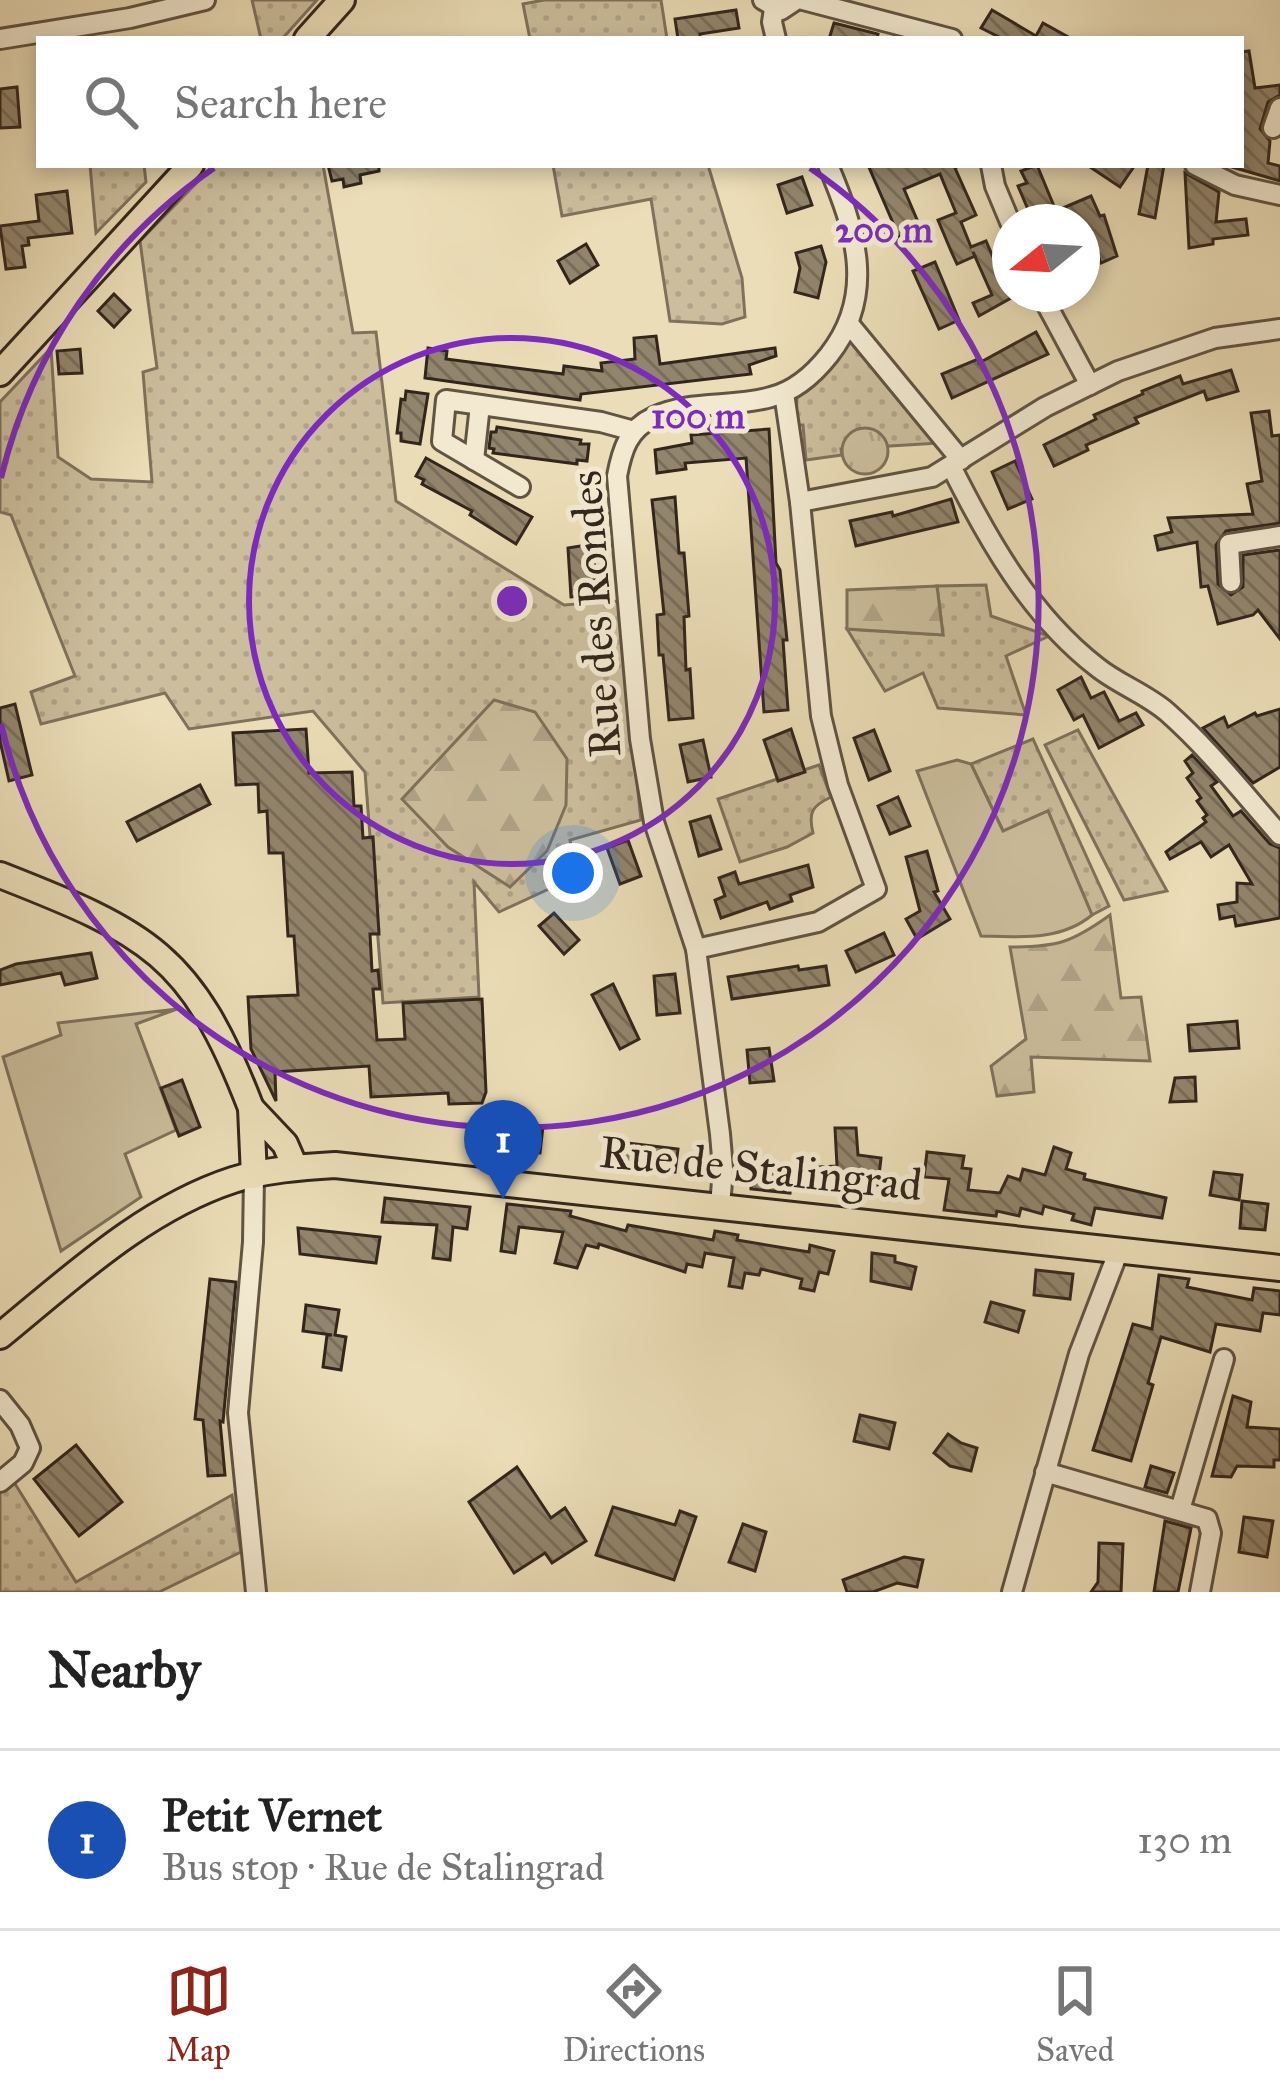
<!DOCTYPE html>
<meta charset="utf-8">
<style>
:root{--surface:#fff;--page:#f2f2f2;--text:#222;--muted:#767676;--line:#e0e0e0;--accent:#8f2418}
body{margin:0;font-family:"IM FELL Great Primer",serif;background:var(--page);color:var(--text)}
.compass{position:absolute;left:992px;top:204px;width:108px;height:108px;border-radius:50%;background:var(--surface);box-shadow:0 6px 18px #0003;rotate:252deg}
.you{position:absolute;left:573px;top:873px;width:42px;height:42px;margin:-30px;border:9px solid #fff;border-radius:50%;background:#1a73e8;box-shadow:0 0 0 18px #1a73e833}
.badge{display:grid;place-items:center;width:78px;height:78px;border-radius:50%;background:var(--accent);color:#fff;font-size:39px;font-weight:700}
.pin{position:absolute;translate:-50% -99px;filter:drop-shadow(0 3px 6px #0008)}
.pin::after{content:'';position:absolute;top:63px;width:42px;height:36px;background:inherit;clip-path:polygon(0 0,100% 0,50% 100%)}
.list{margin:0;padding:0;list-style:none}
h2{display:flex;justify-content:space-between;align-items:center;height:156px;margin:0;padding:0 48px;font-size:51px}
h2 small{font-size:39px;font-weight:400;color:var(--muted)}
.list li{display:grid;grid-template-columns:78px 1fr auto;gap:36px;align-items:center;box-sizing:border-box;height:180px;padding:0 48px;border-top:3px solid var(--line)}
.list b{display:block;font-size:45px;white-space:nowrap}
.list p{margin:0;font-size:39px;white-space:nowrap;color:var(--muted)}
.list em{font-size:39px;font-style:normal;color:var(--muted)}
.icon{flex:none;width:66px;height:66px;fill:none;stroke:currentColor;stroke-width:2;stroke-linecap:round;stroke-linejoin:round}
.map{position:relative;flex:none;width:1280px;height:1592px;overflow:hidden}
.search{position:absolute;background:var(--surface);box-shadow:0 6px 18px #0003;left:36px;right:36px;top:36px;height:132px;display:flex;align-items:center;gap:30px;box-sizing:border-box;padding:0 42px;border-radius:0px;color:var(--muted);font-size:45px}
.sheet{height:336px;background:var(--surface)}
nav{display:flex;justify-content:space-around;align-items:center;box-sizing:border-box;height:168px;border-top:3px solid var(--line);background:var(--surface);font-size:33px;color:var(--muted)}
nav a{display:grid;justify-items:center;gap:6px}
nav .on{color:var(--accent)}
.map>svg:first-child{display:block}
</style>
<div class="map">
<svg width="1280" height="1592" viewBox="0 0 1280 1592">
<defs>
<pattern id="grass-dots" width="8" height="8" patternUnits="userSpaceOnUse" patternTransform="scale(3)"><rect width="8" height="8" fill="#ccbe9d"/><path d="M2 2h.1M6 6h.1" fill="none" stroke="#b0a387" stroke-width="1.8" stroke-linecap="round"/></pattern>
<pattern id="forest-firs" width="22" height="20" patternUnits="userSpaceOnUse" patternTransform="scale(3)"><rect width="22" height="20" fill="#ccbe9d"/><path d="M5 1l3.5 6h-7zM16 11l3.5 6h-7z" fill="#b0a387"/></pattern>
<pattern id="park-tufts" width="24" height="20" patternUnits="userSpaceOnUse" patternTransform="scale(3)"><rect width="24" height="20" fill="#ccbe9d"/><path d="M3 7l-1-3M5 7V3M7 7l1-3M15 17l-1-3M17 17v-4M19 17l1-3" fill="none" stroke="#b0a387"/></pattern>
<pattern id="building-back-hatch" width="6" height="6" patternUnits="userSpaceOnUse" patternTransform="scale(3)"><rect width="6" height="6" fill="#92856d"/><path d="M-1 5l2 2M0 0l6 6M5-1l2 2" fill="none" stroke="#786d59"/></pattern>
</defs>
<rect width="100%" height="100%" fill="#ebddb7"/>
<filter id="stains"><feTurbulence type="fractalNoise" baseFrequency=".00167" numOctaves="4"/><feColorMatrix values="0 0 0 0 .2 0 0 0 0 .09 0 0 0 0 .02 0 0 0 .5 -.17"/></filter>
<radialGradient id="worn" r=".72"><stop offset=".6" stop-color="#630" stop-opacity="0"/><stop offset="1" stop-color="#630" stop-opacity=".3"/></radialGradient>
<g fill="url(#grass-dots)" stroke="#7f725c" stroke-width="3">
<path d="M 252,0 L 317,0 L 282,39 L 261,39 Z"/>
<path d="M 544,0 L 661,0 L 667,39 L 530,39 L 523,4 Z"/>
<path d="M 90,165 L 144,165 L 146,182 L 96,233 Z"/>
<path d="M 214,165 L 323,165 L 353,333 L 376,332 L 396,501 L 564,605 L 618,601 L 641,820 L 570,840 L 577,876 L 499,912 L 474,882 L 479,997 L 383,1003 L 365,772 L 313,711 L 189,729 L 165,693 L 41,724 L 31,692 L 75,676 L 11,515 L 0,512 L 0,402 L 51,348 L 58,457 L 91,479 L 152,482 L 143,372 L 157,368 L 140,241 Z"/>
<path d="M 553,165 L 708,165 L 742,278 L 745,317 L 722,324 L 670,321 L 651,199 L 562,216 Z"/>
<path d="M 851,341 L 940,443 L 841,449 L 842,455 L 806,460 L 803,425 L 796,425 L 797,395 Z"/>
<path d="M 986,585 L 991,616 L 1049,636 L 1006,656 L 1026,715 L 938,708 L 923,673 L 885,691 L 847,629 L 943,635 L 937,586 Z"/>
<path d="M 1078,730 L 1167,891 L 1124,900 L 1045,745 Z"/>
<path d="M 1033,739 L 1109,906 L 1092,915 L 1048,811 L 1003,831 L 971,764 Z"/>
<path d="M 819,765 L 831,797 C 812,806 808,812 813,833 L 787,847 L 740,862 L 718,799 Z"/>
<path d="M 12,1479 L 76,1582 L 232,1495 L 241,1552 L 159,1592 L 0,1592 L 0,1489 Z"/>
</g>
<g fill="url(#forest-firs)" stroke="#7f725c" stroke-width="3">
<path d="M 937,586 L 943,635 L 847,629 L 847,590 Z"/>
<path d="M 494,700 L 535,712 L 567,759 L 566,805 L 547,851 L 510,887 L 448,847 L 402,799 Z"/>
<path d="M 1110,915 L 1121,998 L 1141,997 L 1150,1061 L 1031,1057 L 1034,1092 L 997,1096 L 991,1066 L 1026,1039 L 1010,947 C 1057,947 1071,943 1110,915 Z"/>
</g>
<circle fill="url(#park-tufts)" stroke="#7f725c" stroke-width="3" cx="865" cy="451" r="23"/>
<g fill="#ccbe9d" stroke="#7f725c" stroke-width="3">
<path d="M 957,760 L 971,764 L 1003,831 L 1048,811 L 1092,915 C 1061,941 1020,937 981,936 L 917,771 Z"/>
<path d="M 177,1009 L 136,1024 L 176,1130 L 125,1154 L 141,1197 L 61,1251 L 3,1057 L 61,1035 L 58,1023 Z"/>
</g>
<g fill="url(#building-back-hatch)" stroke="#32261c" stroke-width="3">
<path d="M 736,10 L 739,28 L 700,34 L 700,39 L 678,39 L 675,19 Z"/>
<path d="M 992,10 L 1036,36 L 1043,23 L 1072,39 L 1003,39 L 981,28 Z"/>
<path d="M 834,23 L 878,34 L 877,39 L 829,39 Z"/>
<path d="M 1249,51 L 1255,88 L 1280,85 L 1280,95 L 1268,102 L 1260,129 L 1270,141 L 1268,163 L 1280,166 L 1280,181 L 1225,165 L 1241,165 L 1241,52 Z"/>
<path d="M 17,87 L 20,127 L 0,128 L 0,89 Z"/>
<path d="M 328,165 L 379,165 L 379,171 L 360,175 L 361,183 L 344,187 L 343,179 L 332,181 Z"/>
<path d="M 868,165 L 961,165 L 955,168 L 976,215 L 961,222 L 971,247 L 986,241 L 1011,298 L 979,316 L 973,303 L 992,295 L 973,252 L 975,256 L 957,264 L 951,251 L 938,220 L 956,213 L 940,174 L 904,189 L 921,229 L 900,239 Z"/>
<path d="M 1037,165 L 1056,211 L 1091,196 L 1100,216 L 1104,215 L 1117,256 L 1101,263 L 1084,222 L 1030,222 L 1033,221 L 1018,186 L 1027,183 L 1021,171 Z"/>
<path d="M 1087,165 L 1135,165 L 1120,187 Z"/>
<path d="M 1148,165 L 1164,165 L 1155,218 L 1139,214 Z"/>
<path d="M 1185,173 L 1219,192 L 1216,222 L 1246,219 L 1248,235 L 1213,239 L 1213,244 L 1189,248 Z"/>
<path d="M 802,177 L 812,205 L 787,213 L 778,185 Z"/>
<path d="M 67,191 L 72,233 L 28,238 L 29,245 L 22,246 L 25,267 L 6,269 L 0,226 L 39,221 L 36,195 Z"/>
<path d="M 586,244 L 598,265 L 570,283 L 558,261 Z"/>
<path d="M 821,246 L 826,262 L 818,298 L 795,292 L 800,268 L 796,253 Z"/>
<path d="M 935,262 L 959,320 L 939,329 L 913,271 Z"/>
<path d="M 114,294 L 130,310 L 114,327 L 98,311 Z"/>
<path d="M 1036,332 L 1048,354 L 952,398 L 942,374 L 978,359 L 979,363 Z"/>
<path d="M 656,336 L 660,364 L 775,348 L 776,356 L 749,365 L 751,374 L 581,394 L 580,400 L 425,378 L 428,348 L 447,351 L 446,359 L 563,374 L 564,366 L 602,371 L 601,363 L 635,359 L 634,338 Z"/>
<path d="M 80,349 L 82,373 L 59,374 L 57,351 Z"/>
<path d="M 1231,370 L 1238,391 L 1207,400 L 1204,391 L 1135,418 L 1138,423 L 1086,445 L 1088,450 L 1054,466 L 1044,445 L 1096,419 L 1094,415 L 1143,394 L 1142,391 L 1180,376 L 1183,384 Z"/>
<path d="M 406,391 L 428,394 L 420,444 L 401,441 L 401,433 L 397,433 L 401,399 L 405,400 Z"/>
<path d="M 1269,411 L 1272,436 L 1280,435 L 1280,523 L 1226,531 L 1216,545 L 1218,584 L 1231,595 L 1243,587 L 1243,555 L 1280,550 L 1280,639 L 1258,610 L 1253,615 L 1218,624 L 1208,586 L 1201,587 L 1197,542 L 1158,550 L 1155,536 L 1172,532 L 1168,518 L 1253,514 L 1247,484 L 1262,481 L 1251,413 Z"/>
<path d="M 497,427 L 581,440 L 580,444 L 589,444 L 587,461 L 577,460 L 577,464 L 493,453 L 494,449 L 489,448 L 491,432 L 496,432 Z"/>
<path d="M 769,429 L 776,563 L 780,570 L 787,640 L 783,640 L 788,710 L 764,712 L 746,458 L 685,463 L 686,469 L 657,473 L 655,450 L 692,443 L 691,435 Z"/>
<path d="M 426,458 L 532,517 L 516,544 L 470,515 L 472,511 L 422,484 L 424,480 L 416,476 Z"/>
<path d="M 1015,461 L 1032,499 L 1008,509 L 992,472 Z"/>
<path d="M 675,497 L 679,553 L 684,553 L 689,616 L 684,617 L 686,670 L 690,669 L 693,718 L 669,720 L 663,655 L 659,655 L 657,615 L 664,614 L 652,500 Z"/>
<path d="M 951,499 L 958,522 L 856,546 L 850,521 L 892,512 L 893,516 Z"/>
<path d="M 593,544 L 596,595 L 571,597 L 568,548 Z"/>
<path d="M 1081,677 L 1091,698 L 1104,692 L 1119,721 L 1136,713 L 1143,725 L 1099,748 L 1083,715 L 1074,720 L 1058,690 Z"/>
<path d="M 15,704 L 32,775 L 9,781 L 0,741 L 0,708 Z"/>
<path d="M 1280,709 L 1280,767 L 1253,783 L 1203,728 L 1224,717 L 1228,727 L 1255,713 L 1257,716 Z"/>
<path d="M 306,729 L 309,773 L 352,772 L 354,806 L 361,806 L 363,838 L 373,837 L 379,934 L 370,934 L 372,971 L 378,970 L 380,989 L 373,989 L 377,1040 L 405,1039 L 403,1003 L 482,999 L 486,1092 L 482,1103 L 449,1104 L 448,1093 L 371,1097 L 369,1066 L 275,1072 L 276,1101 L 251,1049 L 248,997 L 298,995 L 294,936 L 288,936 L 283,853 L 269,853 L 267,811 L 259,812 L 258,784 L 236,785 L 233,733 Z"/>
<path d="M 791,729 L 805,772 L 778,781 L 764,740 Z"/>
<path d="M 874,730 L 890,771 L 869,780 L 854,738 Z"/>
<path d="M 703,740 L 711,777 L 688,782 L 680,745 Z"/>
<path d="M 1192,755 L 1217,782 L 1211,786 L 1233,816 L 1241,811 L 1270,844 L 1280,848 L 1280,918 L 1236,926 L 1234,916 L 1220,919 L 1218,905 L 1237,902 L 1237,883 L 1252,884 L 1229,845 L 1211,857 L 1201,842 L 1170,859 L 1166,852 L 1206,822 L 1203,818 L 1207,815 L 1197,801 L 1201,798 L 1187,778 L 1193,773 L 1185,761 Z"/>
<path d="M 200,785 L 210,804 L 137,841 L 127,822 Z"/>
<path d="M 898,797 L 910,826 L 890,834 L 878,806 Z"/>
<path d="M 710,816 L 721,849 L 699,856 L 690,822 Z"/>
<path d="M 628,840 L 641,876 L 620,884 L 607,848 Z"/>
<path d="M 927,851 L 938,891 L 934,892 L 950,919 L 917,939 L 906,919 L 920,911 L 906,857 Z"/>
<path d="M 808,865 L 813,887 L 790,895 L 792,901 L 770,909 L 767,902 L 721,918 L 715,900 L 725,896 L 719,878 L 735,872 L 739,884 Z"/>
<path d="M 554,913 L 579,940 L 564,954 L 539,926 Z"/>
<path d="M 884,933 L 894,955 L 856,972 L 846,951 Z"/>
<path d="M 91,953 L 97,978 L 65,985 L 61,973 L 0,985 L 0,970 L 16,964 Z"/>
<path d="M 798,966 L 799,970 L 826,966 L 829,985 L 732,999 L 728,977 Z"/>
<path d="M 675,974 L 680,1013 L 657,1015 L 654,976 Z"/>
<path d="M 613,984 L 639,1039 L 620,1049 L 592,995 Z"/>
<path d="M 1237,1021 L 1239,1048 L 1190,1051 L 1188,1025 Z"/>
<path d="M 769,1048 L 774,1081 L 750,1083 L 747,1050 Z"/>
<path d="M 1195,1077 L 1196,1101 L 1170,1102 L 1175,1078 Z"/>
<path d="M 182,1080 L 200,1127 L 179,1136 L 161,1088 Z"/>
<path d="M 520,1124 L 543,1126 L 540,1153 L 516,1151 Z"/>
<path d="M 835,1128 L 856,1128 L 858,1155 L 881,1158 L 878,1185 L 801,1176 L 802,1168 L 837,1166 Z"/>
<path d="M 619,1142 L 678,1149 L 675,1172 L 616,1165 Z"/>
<path d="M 1054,1147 L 1071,1153 L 1066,1169 L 1085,1174 L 1084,1179 L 1166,1198 L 1162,1218 L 1095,1208 L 1091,1225 L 1072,1220 L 1074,1214 L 1044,1206 L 1042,1214 L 1021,1208 L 1019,1216 L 997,1211 L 996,1216 L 944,1210 L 949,1179 L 924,1177 L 927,1152 L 964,1156 L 962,1168 L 971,1169 L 968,1190 L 1000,1193 L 1008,1176 L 1020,1180 L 1023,1169 L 1045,1175 Z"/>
<path d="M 751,1166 L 776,1166 L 776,1170 L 792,1172 L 790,1193 L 751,1189 Z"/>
<path d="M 1214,1172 L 1242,1175 L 1239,1200 L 1210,1195 Z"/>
<path d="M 385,1198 L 470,1207 L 467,1229 L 453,1227 L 450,1260 L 433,1258 L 437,1225 L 382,1222 Z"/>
<path d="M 1242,1201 L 1268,1204 L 1265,1230 L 1240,1228 Z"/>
<path d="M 507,1204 L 571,1211 L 570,1216 L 626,1231 L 628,1225 L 713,1240 L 715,1231 L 738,1235 L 737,1240 L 809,1252 L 810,1245 L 834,1251 L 828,1274 L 819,1272 L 814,1291 L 800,1288 L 802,1279 L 761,1269 L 759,1275 L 745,1273 L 742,1288 L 729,1286 L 734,1258 L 705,1253 L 702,1267 L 687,1264 L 685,1272 L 599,1244 L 598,1248 L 586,1245 L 577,1268 L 555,1263 L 563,1232 L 519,1227 L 515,1253 L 501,1251 Z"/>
<path d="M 298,1228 L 380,1237 L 376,1263 L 300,1254 Z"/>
<path d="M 872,1253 L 895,1256 L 895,1262 L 916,1267 L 911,1289 L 871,1281 Z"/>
<path d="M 1036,1270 L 1073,1274 L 1070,1299 L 1034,1295 Z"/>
<path d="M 1159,1275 L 1189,1279 L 1187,1287 L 1252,1300 L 1254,1288 L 1280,1291 L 1280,1315 L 1263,1313 L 1260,1331 L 1216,1324 L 1210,1352 L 1161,1337 L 1148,1383 L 1153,1385 L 1131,1461 L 1093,1450 L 1133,1324 L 1152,1329 Z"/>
<path d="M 210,1279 L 236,1282 L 223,1422 L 220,1421 L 225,1475 L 208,1476 L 203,1420 L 195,1419 Z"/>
<path d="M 991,1302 L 1024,1311 L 1018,1332 L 985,1322 Z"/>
<path d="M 306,1305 L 339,1310 L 335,1335 L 346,1337 L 341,1370 L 323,1367 L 327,1335 L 332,1335 L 303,1331 Z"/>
<path d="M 1233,1396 L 1251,1402 L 1247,1427 L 1280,1429 L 1280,1460 L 1274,1460 L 1274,1467 L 1237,1466 L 1231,1477 L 1212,1476 Z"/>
<path d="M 860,1415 L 895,1423 L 889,1449 L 854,1441 Z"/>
<path d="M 948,1434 L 961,1443 L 977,1448 L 971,1471 L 950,1466 L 934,1453 Z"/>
<path d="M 76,1445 L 122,1502 L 79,1536 L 34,1479 Z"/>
<path d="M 1151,1466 L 1174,1473 L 1167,1493 L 1145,1487 Z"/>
<path d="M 517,1467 L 551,1518 L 565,1508 L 586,1541 L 552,1563 L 545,1553 L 514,1573 L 469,1502 Z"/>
<path d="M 613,1507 L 675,1525 L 680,1511 L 696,1517 L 674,1580 L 596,1555 Z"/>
<path d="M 1244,1517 L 1273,1521 L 1267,1557 L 1239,1552 Z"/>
<path d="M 1165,1521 L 1191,1528 L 1178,1592 L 1154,1592 Z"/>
<path d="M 743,1524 L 766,1532 L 755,1571 L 729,1562 Z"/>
<path d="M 1099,1543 L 1123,1544 L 1121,1592 L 1091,1592 L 1098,1582 Z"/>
<path d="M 904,1557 L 923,1560 L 917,1587 L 897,1583 L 873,1592 L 847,1592 L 843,1580 Z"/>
</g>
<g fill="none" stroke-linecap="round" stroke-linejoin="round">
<g stroke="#605443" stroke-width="24">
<g id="minor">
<path d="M 763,0 L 781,10 L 796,0"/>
<path d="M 803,0 L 952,39"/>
<path d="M 774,9 L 772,22 L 776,39"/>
<path d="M 0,39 L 130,18 L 205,0"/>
<path d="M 1273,128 L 1280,108"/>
<path d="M 991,165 L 995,186 L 1010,222"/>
<path d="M 1195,165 L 1235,185 L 1280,195"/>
<path d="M 1041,294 L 1090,385"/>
<path d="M 849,324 L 961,460"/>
<path d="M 474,460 L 480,405"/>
<path d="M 951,466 C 988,540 1030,615 1097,667 C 1118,684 1146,694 1167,712 C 1209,749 1243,793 1280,835"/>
<path d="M 520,487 L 442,441 L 446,400 L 601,422 L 634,431"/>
<path d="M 800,502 L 932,477 L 1045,407 L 1118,371 L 1215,338 L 1280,329"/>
<path d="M 1231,582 L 1229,544 L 1280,536"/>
<path d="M 696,949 L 818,922 L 876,889 L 838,785 L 821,716 L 800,502 L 784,393"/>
<path d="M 254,1176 L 253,1242 L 238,1413 L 256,1592"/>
<path d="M 720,1206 L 723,1169 L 720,1134 L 696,949 L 654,822 L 640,739 L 617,476 C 622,450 628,429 654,417 C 689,400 734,408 771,397 C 795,391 814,374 829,355 C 877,294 855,229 828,165"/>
<path d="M 0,1400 L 20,1425 L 30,1448 L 23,1463 L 0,1482"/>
<path d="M 1045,1472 L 1207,1519 L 1211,1533 L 1200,1592"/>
<path d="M 1180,1510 L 1224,1359"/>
<path d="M 1012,1592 L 1079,1354 L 1119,1250"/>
</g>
</g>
<g stroke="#32261c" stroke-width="30">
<g id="major">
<path d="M 307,39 L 342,0"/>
<path d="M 0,373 L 191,165"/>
<path d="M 0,875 C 148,933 192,954 251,1108"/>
<path d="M 254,1176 L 251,1108 L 285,1144 L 295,1167"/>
<path d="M 0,1336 C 71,1278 144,1209 233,1180 C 265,1170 301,1167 335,1165 L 1280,1268"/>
</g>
</g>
<use href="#minor" stroke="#f2e9d0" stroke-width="18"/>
<use href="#major" stroke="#ebddb7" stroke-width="24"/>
</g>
<g fill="none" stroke="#7b2cbf" stroke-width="6">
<circle cx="512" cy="601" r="263"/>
<path d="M1 478A526 526 0 0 1 214 168M810 168A526 526 0 1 1 1 724"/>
</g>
<g text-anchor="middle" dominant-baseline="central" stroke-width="10" stroke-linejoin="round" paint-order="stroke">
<g font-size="45" fill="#32261c" stroke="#f2e9d0">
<text transform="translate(595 614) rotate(-94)">Rue des Rondes</text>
<text transform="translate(761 1168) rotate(6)">Rue de Stalingrad</text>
</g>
</g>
<circle cx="512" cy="601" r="18" fill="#7b2cbf" stroke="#f2e9d0" stroke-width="6"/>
<g font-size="36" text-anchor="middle" font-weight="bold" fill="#7b2cbf" stroke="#f2e9d0" stroke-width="10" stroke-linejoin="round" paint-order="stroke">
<text x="884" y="242">200 m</text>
<text x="698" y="428">100 m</text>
</g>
<rect width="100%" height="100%" filter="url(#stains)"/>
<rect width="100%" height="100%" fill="url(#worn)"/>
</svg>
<svg class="compass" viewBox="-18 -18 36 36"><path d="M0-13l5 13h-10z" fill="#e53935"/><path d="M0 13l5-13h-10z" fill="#767676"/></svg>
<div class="you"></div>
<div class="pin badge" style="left:503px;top:1199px;background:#1a4fb4">1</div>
<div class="search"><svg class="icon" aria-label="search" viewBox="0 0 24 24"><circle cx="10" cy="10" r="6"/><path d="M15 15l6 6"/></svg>Search here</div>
</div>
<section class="sheet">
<h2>Nearby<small></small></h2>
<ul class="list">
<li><span class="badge" style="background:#1a4fb4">1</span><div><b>Petit Vernet</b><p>Bus stop · Rue de Stalingrad</p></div><em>130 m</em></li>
</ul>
</section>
<nav>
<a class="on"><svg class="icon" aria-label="map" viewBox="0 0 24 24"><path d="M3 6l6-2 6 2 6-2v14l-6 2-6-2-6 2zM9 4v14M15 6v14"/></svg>Map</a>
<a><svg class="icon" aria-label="directions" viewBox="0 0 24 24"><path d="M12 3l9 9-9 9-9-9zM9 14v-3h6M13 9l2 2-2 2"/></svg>Directions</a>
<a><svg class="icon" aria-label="saved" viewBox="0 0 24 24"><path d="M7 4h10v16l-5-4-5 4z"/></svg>Saved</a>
</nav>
